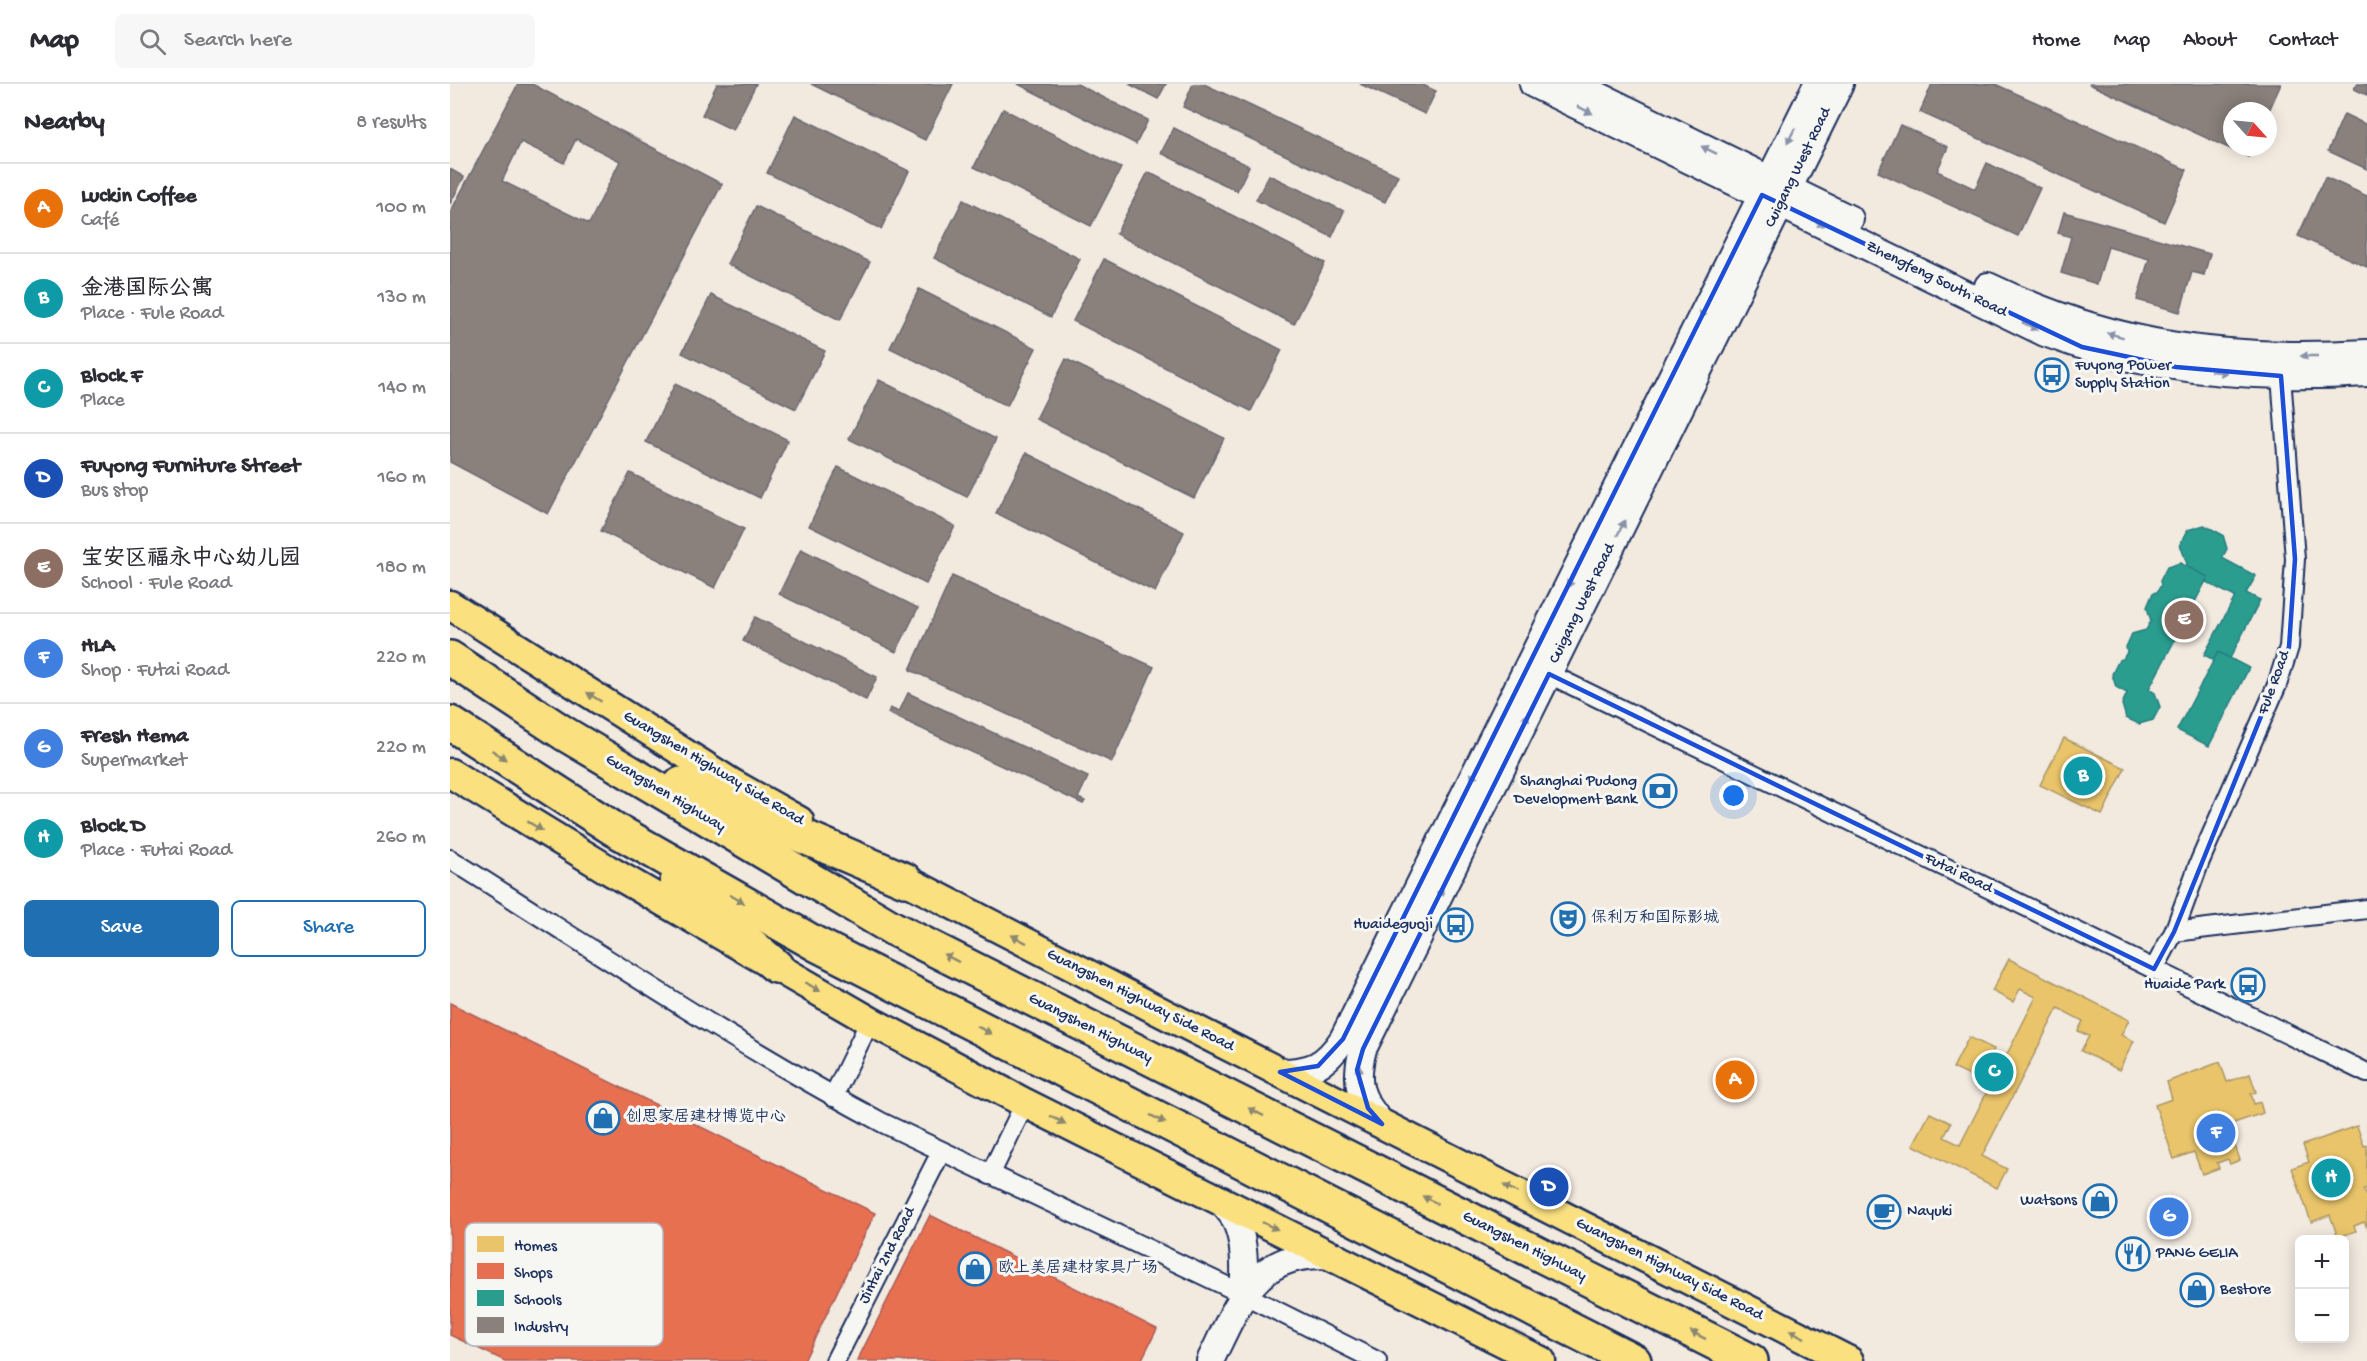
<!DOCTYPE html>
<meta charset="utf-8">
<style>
:root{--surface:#fff;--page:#f7f7f7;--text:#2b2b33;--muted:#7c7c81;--line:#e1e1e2;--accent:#1f6fb2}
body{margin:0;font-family:"Gochi Hand","LXGW WenKai TC",sans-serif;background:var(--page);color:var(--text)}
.controls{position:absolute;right:18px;bottom:18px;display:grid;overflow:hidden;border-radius:9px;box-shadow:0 3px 15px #0003}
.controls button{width:54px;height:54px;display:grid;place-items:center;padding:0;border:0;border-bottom:2px solid var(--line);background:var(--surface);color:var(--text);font:30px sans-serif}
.compass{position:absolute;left:1773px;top:18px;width:54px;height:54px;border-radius:50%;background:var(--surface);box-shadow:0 3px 15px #0003;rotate:117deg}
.you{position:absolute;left:1284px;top:712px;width:21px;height:21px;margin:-15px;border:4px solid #fff;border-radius:50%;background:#1a73e8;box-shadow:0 0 0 9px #1a73e833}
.badge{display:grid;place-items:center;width:39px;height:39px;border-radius:50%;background:var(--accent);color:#fff;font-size:20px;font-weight:700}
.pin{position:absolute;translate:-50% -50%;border:3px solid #fff;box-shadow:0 2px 6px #0006}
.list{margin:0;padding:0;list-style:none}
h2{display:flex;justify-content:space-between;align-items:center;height:78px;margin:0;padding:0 24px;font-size:26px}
h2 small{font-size:20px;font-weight:400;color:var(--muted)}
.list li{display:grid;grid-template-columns:39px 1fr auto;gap:18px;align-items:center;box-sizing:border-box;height:90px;padding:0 24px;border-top:2px solid var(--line)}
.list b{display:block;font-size:22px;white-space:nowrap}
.list p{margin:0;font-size:20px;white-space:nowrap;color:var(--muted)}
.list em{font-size:20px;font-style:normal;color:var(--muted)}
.actions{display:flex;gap:12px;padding:18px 24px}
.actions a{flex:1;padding:14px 0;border:2px solid var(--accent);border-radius:9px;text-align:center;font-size:21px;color:var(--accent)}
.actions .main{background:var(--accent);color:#fff}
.icon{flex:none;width:33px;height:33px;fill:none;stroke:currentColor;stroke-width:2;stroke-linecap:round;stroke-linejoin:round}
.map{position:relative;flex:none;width:1917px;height:1277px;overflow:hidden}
header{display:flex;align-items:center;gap:36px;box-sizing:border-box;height:84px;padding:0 30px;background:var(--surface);border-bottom:2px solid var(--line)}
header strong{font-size:28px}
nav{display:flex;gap:33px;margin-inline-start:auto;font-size:21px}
.search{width:420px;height:54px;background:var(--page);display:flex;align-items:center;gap:15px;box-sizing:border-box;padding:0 21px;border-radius:9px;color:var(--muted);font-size:22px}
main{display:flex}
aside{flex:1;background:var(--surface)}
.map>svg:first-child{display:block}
</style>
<header>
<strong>Map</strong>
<div class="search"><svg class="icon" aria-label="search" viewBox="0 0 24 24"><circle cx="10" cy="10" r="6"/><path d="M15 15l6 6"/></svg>Search here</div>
<nav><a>Home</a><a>Map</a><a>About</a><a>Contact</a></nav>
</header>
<main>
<aside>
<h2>Nearby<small>8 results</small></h2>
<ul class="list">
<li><span class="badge" style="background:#e8710a">A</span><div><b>Luckin Coffee</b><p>Café</p></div><em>100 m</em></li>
<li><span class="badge" style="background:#0f9aa8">B</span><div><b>金港国际公寓</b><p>Place · Fule Road</p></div><em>130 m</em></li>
<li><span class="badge" style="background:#0f9aa8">C</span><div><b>Block F</b><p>Place</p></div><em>140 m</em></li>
<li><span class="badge" style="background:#1a4fb4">D</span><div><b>Fuyong Furniture Street</b><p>Bus stop</p></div><em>160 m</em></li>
<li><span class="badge" style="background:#8d6e63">E</span><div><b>宝安区福永中心幼儿园</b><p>School · Fule Road</p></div><em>180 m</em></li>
<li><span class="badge" style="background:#3f7fe0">F</span><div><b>HLA</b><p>Shop · Futai Road</p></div><em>220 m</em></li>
<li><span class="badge" style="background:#3f7fe0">G</span><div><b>Fresh Hema</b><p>Supermarket</p></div><em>220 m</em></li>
<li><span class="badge" style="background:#0f9aa8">H</span><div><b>Block D</b><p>Place · Futai Road</p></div><em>260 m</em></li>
</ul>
<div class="actions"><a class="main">Save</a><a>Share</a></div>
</aside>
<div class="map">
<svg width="1917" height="1277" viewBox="0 0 1917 1277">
<rect width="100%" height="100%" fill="#f2e9df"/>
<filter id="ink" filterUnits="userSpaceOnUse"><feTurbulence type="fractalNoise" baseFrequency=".0167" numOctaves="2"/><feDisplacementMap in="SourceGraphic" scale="12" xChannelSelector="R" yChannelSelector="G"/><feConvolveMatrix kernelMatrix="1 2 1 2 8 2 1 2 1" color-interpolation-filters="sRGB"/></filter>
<g filter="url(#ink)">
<g fill="#e9c46a" stroke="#ab9766" stroke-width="1.5">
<path d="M 1614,654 L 1675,684 L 1652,731 L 1590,701 Z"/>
<path d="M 1559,875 L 1679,936 L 1671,951 L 1684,957 L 1669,986 L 1631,967 L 1639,952 L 1628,947 L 1633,937 L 1608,924 L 1532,1072 L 1557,1085 L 1547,1104 L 1463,1061 L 1480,1029 L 1501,1039 L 1494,1053 L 1510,1061 L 1543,996 L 1531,990 L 1528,996 L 1503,984 L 1519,953 L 1544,965 L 1541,972 L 1553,978 L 1586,913 L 1570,905 L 1563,918 L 1542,907 Z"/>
<path d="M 1770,978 L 1777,998 L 1800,990 L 1806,1008 L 1801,1010 L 1804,1020 L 1810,1018 L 1813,1029 L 1778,1041 L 1790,1076 L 1780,1080 L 1778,1075 L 1767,1079 L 1769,1084 L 1752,1090 L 1744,1068 L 1724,1075 L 1705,1021 L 1722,1015 L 1717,998 Z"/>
<path d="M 1907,1042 L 1914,1062 L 1917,1061 L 1917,1104 L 1914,1105 L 1917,1113 L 1917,1143 L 1914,1138 L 1904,1142 L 1906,1147 L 1888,1153 L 1880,1131 L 1861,1138 L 1842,1084 L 1859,1078 L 1853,1061 Z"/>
</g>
<g fill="#e76f51" stroke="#aa5c55" stroke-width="1.5">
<path d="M 0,919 L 425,1129 L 354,1277 L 55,1277 L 0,1251 Z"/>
<path d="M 480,1131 L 707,1245 L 691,1277 L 407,1277 Z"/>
</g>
<g fill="#2a9d8f" stroke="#267c80" stroke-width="1.5">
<path d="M 1754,441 L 1773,451 L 1777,465 L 1772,474 L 1806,492 L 1796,509 L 1810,516 L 1776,582 L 1754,571 L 1785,513 L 1733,486 L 1737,480 L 1730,460 L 1738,446 Z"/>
<path d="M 1730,479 L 1758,493 L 1699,605 L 1705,609 L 1710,623 L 1703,636 L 1689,640 L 1676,634 L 1672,620 L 1677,609 L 1666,603 L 1662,590 L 1669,576 L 1673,575 L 1677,568 L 1676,563 L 1682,550 L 1696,546 L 1701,537 L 1697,523 L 1703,509 L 1707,508 L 1711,501 L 1710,497 L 1717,483 Z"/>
<path d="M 1768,568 L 1799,584 L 1759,662 L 1727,646 Z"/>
</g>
<g fill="#8a817c" stroke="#696873" stroke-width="1.5" fill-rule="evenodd">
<path d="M 68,0 L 82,0 L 272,100 L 98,430 L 0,378 L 0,129 ZM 126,55 L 170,77 L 139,140 L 52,97 L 71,58 L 114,79 Z"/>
<path d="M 267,0 L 306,0 L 283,46 L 252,31 Z"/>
<path d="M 361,0 L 503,0 L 475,56 Z"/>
<path d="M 568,0 L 627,0 L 698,36 L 686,60 Z"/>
<path d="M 679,0 L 716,0 L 708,15 Z"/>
<path d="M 743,0 L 754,0 L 948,91 L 935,118 L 733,23 Z"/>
<path d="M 910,0 L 971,0 L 986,7 L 975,30 Z"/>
<path d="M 1482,0 L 1545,0 L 1737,86 L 1714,138 L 1470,28 Z"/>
<path d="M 1639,0 L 1831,0 L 1818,29 L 1818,27 L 1782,27 L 1782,63 L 1802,63 L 1798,73 Z"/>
<path d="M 1907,0 L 1917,0 L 1917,11 L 1904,5 Z"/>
<path d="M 553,25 L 671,84 L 641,142 L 524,83 Z"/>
<path d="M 1894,30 L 1917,41 L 1917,85 L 1878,67 Z"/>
<path d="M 345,31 L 459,87 L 431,145 L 317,89 Z"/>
<path d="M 1450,41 L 1498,63 L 1487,87 L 1525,105 L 1537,79 L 1590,104 L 1568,152 L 1428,88 Z"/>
<path d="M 724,44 L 799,82 L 787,107 L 711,69 Z"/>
<path d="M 0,85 L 14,93 L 0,120 Z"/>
<path d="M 698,88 L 875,179 L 844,240 L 666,150 Z"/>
<path d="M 819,91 L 894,127 L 882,153 L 806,116 Z"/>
<path d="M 1875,93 L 1917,112 L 1917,183 L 1848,152 Z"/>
<path d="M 513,116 L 630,175 L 601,233 L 484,174 Z"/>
<path d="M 306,122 L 420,178 L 390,236 L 277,180 Z"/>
<path d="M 1614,128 L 1760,170 L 1754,191 L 1742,188 L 1730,228 L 1687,216 L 1699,175 L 1658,163 L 1647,200 L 1611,189 L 1621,153 L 1608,149 Z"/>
<path d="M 654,175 L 832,266 L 801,327 L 623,237 Z"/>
<path d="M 469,205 L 586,264 L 557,322 L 440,264 Z"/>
<path d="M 261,211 L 375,267 L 346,325 L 232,269 Z"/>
<path d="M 616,275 L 774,354 L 744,414 L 586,335 Z"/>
<path d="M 429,296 L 546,355 L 517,413 L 399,355 Z"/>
<path d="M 225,300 L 338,356 L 310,414 L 196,358 Z"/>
<path d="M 576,369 L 734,448 L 705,508 L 546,429 Z"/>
<path d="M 388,383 L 505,442 L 476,500 L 359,442 Z"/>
<path d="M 180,389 L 294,445 L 265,504 L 151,447 Z"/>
<path d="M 351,465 L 468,524 L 446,568 L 329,510 Z"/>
<path d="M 502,492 L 704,583 L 662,678 L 460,586 Z"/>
<path d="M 305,533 L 427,593 L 416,616 L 293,557 Z"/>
<path d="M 458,609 L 638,693 L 628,714 L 635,717 L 633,720 L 438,629 L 440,624 L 449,628 Z"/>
</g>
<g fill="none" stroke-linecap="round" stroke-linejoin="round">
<g stroke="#1b2f5e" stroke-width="22">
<g id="street">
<path d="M 1099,590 L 1917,989"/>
<path d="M 0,775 C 143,865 284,960 433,1039 L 793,1210 L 927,1277"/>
<path d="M 1724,848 L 1917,825"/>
<path d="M 1704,885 L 1724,848 L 1750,777 L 1827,601 L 1839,563 L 1845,475 L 1831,292"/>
<path d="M 383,1013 L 420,937"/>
<path d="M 540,1091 L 575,1019"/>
<path d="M 385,1277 L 491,1068"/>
</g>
</g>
<g stroke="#1b2f5e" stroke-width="30">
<g id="secondary">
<path d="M 1083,0 L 1595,249 C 1698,288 1808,296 1917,289"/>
<path d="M 1125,0 L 1400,135"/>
<path d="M 1538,202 C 1665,263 1777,277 1917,269"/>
<path d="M 830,988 C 861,988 875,982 893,955 L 1367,0"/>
<path d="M 932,1040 C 909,1014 904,999 913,965 L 1390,0"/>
<path d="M 773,1119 C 776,1124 782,1129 784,1134 C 796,1156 795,1187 793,1210"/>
<path d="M 760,1277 C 790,1216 805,1165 885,1172"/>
</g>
</g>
<g stroke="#1b2f5e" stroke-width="33">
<g id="primary">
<path d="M 0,521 L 283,700 L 349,737"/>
<path d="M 0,689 L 157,785 L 420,937 L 575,1019 L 1091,1277"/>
<path d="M 436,786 L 713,929 L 1399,1277"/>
</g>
</g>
<g stroke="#1b2f5e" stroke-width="38">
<g id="highway">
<path d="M 0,574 L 115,650 L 444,845 L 1301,1277"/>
<path d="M 0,639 L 164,745 L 366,860 L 1184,1277"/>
<path d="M 231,700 L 455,796"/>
<path d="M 227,798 L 326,882"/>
</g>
</g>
<use href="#street" stroke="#f6f6f2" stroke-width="18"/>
<use href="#secondary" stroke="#f6f6f2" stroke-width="26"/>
<use href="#primary" stroke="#fbe080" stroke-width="28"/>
<use href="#highway" stroke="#fbe080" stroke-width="33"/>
</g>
<defs><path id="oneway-solid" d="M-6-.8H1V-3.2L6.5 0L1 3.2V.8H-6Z" transform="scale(1.5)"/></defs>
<g fill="#8892a8">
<use href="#oneway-solid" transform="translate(1135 26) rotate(26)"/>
<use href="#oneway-solid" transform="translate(1341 52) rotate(116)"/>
<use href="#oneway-solid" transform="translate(1259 66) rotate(-154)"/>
<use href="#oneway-solid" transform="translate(1367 138) rotate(26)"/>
<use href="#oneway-solid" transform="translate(1254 227) rotate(116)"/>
<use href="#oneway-solid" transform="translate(1580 242) rotate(26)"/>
<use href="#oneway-solid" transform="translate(1665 251) rotate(-165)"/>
<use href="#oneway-solid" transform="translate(1859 272) rotate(180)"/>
<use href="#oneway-solid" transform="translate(1769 288) rotate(6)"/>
<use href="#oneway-solid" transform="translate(1171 444) rotate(-64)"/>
<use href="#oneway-solid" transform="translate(1121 496) rotate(116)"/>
<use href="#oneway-solid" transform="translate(1075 637) rotate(-64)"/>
<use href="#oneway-solid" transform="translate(1025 689) rotate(116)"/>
<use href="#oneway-solid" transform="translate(989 812) rotate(-64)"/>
<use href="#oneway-solid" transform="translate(909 989) rotate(-88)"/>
</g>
<g fill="#8b886f">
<use href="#oneway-solid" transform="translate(144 613) rotate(-148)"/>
<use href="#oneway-solid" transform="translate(49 671) rotate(34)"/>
<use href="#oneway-solid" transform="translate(85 742) rotate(31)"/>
<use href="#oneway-solid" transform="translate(287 815) rotate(30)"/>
<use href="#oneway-solid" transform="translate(569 855) rotate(-153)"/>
<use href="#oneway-solid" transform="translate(501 874) rotate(-153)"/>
<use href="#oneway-solid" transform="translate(363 903) rotate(31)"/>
<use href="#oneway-solid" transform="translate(534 946) rotate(27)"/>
<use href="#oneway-solid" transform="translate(806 1028) rotate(-153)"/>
<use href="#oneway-solid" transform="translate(708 1035) rotate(27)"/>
<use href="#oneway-solid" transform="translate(608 1036) rotate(27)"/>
<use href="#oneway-solid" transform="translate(1061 1105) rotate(-153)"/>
<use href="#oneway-solid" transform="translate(980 1116) rotate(-153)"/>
<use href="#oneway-solid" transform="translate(820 1142) rotate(25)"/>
<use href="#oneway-solid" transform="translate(1347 1250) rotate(-153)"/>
<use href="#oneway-solid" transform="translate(1248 1251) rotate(-153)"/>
</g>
</g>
<path fill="none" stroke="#1d4ed8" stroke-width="4.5" stroke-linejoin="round" d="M 1312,111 L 1632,263 L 1726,283 L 1831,292 L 1845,475 L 1839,563 L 1724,848 L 1704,885 L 1099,590 L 913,965 L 907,986 L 918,1024 L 932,1040 L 830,988 L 868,982 L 893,955 Z"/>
<defs>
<g id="bus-ring" transform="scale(1.725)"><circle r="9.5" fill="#f6f6f2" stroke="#1f6fb2" stroke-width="1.5"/><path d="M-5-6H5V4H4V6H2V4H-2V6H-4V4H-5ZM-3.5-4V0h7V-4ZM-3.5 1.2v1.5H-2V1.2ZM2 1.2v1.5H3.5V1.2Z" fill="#1f6fb2"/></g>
<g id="bank-ring" transform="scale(1.725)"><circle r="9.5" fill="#f6f6f2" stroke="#1f6fb2" stroke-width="1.5"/><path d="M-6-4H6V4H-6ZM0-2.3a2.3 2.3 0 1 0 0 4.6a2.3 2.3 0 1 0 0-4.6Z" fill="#1f6fb2"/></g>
<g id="theatre-ring" transform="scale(1.725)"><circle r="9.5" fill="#f6f6f2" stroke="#1f6fb2" stroke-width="1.5"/><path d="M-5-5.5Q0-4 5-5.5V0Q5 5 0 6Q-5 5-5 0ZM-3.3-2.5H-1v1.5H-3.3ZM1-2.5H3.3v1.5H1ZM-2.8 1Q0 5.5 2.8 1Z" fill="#1f6fb2"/></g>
<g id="shop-ring" transform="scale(1.725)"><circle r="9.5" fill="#f6f6f2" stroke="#1f6fb2" stroke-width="1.5"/><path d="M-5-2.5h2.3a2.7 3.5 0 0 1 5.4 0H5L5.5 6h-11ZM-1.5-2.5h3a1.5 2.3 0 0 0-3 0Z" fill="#1f6fb2"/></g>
<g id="cafe-ring" transform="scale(1.725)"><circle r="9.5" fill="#f6f6f2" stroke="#1f6fb2" stroke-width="1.5"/><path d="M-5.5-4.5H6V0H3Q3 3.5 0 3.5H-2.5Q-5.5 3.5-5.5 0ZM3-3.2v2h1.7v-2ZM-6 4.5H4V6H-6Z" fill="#1f6fb2"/></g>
<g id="restaurant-ring" transform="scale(1.725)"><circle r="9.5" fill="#f6f6f2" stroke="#1f6fb2" stroke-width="1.5"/><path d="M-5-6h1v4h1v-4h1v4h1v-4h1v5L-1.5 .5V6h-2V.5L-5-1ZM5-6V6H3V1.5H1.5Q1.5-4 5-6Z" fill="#1f6fb2"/></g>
</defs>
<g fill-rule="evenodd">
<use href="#bus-ring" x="1602" y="291"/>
<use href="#bank-ring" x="1210" y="707"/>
<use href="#theatre-ring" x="1118" y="835"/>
<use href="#bus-ring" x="1006" y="841"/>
<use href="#bus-ring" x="1798" y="901"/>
<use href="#shop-ring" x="153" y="1034"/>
<use href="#shop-ring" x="1650" y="1117"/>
<use href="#cafe-ring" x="1434" y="1128"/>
<use href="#restaurant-ring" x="1683" y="1170"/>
<use href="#shop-ring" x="525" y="1185"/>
<use href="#shop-ring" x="1747" y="1206"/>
</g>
<g text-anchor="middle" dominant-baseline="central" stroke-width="6" stroke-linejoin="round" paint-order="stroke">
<g font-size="16" fill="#1b2f5e" stroke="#f6f6f2">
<text transform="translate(1349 84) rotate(-64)">Cuigang West Road</text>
<text transform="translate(1486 196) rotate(26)">Zhengfeng South Road</text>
<text transform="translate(1133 520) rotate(-64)">Cuigang West Road</text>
<text transform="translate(1825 599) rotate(-70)">Fule Road</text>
<text transform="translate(263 685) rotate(31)">Guangshen Highway Side Road</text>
<text transform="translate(215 710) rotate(31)">Guangshen Highway</text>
<text transform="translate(1508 790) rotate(26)">Futai Road</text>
<text transform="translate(690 917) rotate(27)">Guangshen Highway Side Road</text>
<text transform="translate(640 945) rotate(27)">Guangshen Highway</text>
<text transform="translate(1074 1163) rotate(27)">Guangshen Highway</text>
<text transform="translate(438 1172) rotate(-63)">Jintai 2nd Road</text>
<text transform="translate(1219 1186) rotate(27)">Guangshen Highway Side Road</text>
</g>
<g font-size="16" fill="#1b2f5e" stroke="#f6f6f2" text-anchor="start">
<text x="1625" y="282">Fuyong Power<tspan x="1625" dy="18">Supply Station</tspan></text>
<text x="1187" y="698" text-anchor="end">Shanghai Pudong<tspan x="1187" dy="18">Development Bank</tspan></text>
<text x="1141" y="835">保利万和国际影城</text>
<text x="983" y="841" text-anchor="end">Huaideguoji</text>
<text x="1775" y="901" text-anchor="end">Huaide Park</text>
<text x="176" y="1034">创思家居建材博览中心</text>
<text x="1627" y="1117" text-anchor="end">Watsons</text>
<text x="1457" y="1128">Nayuki</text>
<text x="1706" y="1170">PANG GELIA</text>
<text x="548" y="1185">欧上美居建材家具广场</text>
<text x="1770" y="1206">Bestore</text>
</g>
</g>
<rect x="15" y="1139" width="198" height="123" rx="9" fill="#f6f6f2" stroke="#b4bac6" stroke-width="1.5"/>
<rect x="27" y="1152" width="27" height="16" fill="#e9c46a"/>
<rect x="27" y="1179" width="27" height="16" fill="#e76f51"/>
<rect x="27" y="1206" width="27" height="16" fill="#2a9d8f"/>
<rect x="27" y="1233" width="27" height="16" fill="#8a817c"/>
<g font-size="16" fill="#1b2f5e">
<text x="64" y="1166">Homes</text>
<text x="64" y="1193">Shops</text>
<text x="64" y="1220">Schools</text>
<text x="64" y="1247">Industry</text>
</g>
</svg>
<div class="controls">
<button>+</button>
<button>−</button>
</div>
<svg class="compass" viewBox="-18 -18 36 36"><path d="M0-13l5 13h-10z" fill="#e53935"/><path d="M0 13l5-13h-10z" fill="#7c7c81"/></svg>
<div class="you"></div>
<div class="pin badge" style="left:1285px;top:996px;background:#e8710a">A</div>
<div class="pin badge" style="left:1633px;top:692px;background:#0f9aa8">B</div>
<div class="pin badge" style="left:1544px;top:988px;background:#0f9aa8">C</div>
<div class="pin badge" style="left:1099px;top:1103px;background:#1a4fb4">D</div>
<div class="pin badge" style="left:1734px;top:536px;background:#8d6e63">E</div>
<div class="pin badge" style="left:1766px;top:1049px;background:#3f7fe0">F</div>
<div class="pin badge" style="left:1719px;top:1133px;background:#3f7fe0">G</div>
<div class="pin badge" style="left:1881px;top:1094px;background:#0f9aa8">H</div>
</div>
</main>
